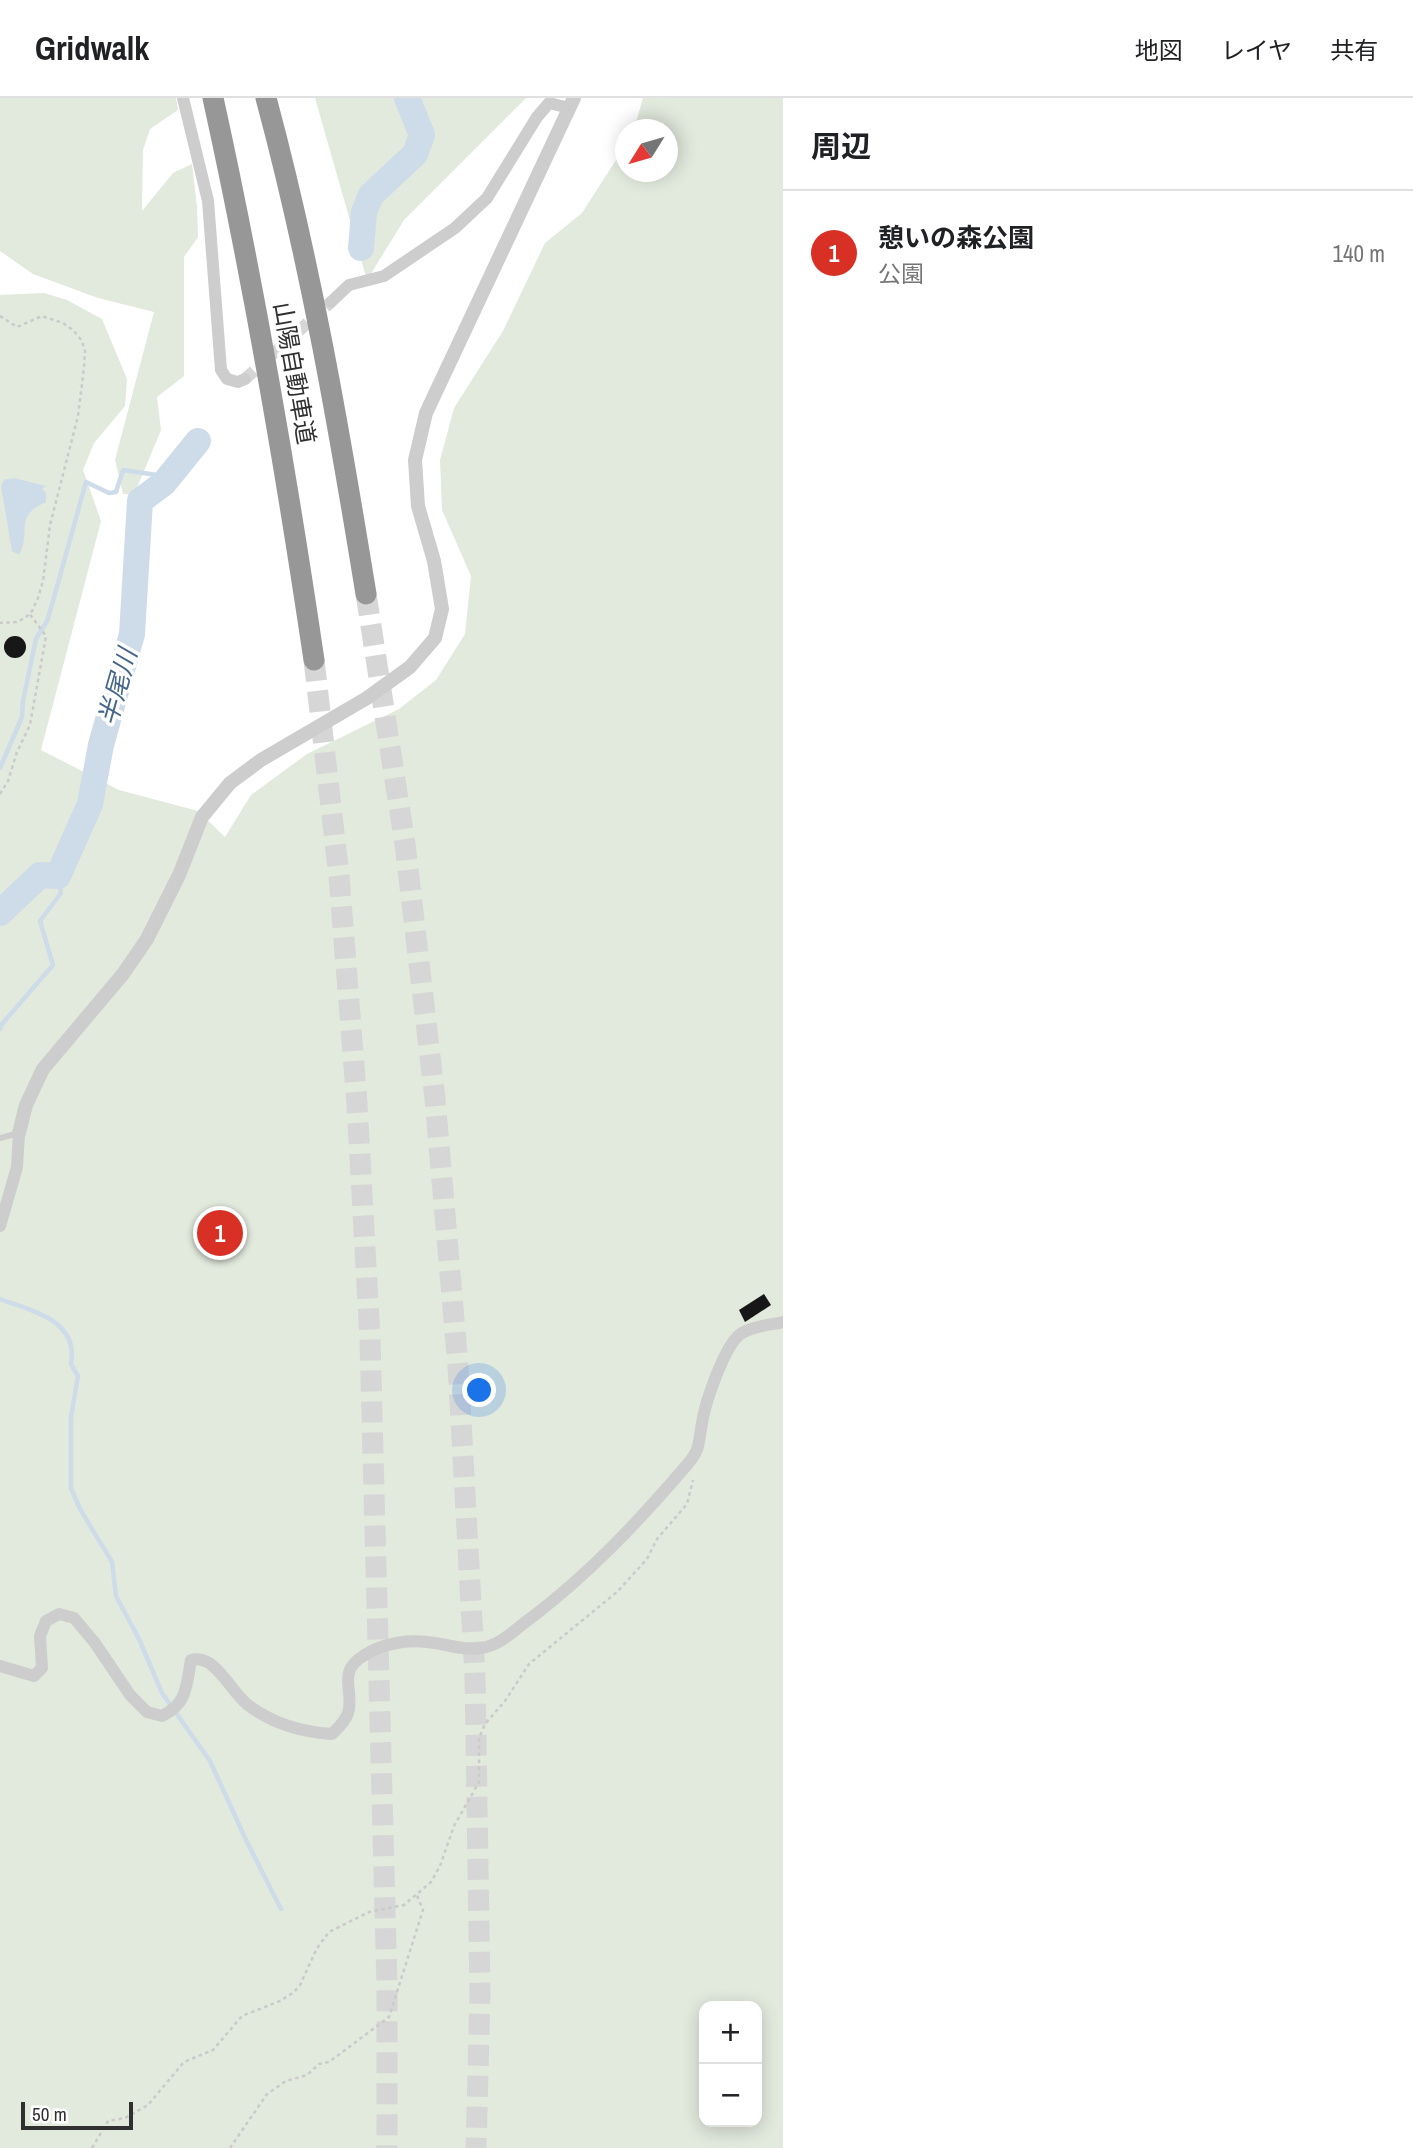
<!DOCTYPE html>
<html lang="ja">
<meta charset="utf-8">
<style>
:root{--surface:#fff;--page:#f2f2f2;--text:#202124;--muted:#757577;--line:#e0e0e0;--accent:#d93025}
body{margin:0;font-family:"Archivo Narrow","Noto Sans JP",sans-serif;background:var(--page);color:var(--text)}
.controls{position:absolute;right:21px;bottom:21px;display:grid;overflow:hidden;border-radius:14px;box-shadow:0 4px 18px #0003}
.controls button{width:63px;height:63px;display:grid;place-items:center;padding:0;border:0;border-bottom:2px solid var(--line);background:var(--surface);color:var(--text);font:35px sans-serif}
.compass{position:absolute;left:615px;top:21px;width:63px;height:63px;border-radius:50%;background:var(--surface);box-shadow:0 4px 18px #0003;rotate:233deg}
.scale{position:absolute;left:21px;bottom:18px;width:112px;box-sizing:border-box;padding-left:7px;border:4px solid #303030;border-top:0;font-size:19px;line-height:24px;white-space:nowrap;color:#303030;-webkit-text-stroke:5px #fff;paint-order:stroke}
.you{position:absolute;left:480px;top:1293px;width:24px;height:24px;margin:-18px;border:5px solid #fff;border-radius:50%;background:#1a73e8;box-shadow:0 0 0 10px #1a73e833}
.badge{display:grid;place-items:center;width:46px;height:46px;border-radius:50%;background:var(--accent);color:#fff;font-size:23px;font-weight:700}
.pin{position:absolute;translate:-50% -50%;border:4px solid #fff;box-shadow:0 2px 7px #0006}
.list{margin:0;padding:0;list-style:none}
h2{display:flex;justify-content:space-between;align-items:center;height:91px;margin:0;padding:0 28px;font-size:30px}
h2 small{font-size:23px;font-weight:400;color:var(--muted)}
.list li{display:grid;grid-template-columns:46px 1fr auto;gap:21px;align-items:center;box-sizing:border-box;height:126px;padding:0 28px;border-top:2px solid var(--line)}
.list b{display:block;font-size:26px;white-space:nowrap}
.list p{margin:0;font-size:23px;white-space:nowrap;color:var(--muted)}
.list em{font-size:23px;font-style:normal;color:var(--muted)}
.map{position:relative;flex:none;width:783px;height:2050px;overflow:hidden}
header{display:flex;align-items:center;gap:42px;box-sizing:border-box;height:98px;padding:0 35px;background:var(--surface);border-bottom:2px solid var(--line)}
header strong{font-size:33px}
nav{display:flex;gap:38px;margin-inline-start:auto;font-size:24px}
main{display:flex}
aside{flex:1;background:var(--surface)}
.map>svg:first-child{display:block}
</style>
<header>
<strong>Gridwalk</strong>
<nav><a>地図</a><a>レイヤ</a><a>共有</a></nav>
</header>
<main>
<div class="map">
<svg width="783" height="2050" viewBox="0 0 783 2050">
<rect width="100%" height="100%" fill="#fff"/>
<g fill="#e2e9dd" fill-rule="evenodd">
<path d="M 0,0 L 176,0 L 178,12 L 150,31 L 143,52 L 142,113 L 173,75 L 192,66 L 197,109 L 198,139 L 184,159 L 184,278 L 157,299 L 161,332 L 134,397 L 123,396 L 115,362 L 154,214 L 98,200 L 33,176 L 0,153 Z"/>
<path d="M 315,0 L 526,0 L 404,122 L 367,182 Z"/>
<path d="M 643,0 L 783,0 L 783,2050 L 0,2050 L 0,197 L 44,195 L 67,202 L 102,221 L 127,281 L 125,308 L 94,345 L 83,372 L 101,423 L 41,652 L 119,692 L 198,713 L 225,739 L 251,697 L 307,656 L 399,611 L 436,582 L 465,536 L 471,478 L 442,412 L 440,362 L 454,310 L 503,233 L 545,145 L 582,115 L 625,48 L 626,74 L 668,74 L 668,32 L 634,31 ZM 704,1908 L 757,1908 L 757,2024 L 704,2024 Z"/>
</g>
<path fill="#cedbe9" d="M 14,380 L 46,388 L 42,391 L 46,395 L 46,404 C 13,419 32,431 19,457 L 12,453 L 1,388 L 4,382 Z"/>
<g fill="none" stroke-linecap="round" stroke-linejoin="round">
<g stroke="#cedbe9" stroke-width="4.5">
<path d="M 0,670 L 22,619 L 23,603 L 36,541 L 47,523 L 53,503 L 86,384 L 109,395 L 116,394 L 123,372 L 157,377 L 174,373"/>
<path d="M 0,931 L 2,926 L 53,867 L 40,823 L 61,795 L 58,778"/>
<path d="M 0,1201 C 32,1213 79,1222 71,1266 L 78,1278 L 71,1319 L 71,1390 L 80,1411 L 112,1464 L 116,1498 L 139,1541 L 162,1595 L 210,1663 L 247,1744 L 281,1811"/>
</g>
<g stroke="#cedbe9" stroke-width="26">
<path d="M 361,150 L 364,114 L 371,97 L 415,56 L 422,37 L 407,0"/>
<path d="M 0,815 L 40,777 L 58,778 L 90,706 L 101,647 L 132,536 L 140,403 L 164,385 L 198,343"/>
</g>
</g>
<g fill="#171717">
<circle cx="15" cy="549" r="11"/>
<path d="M 764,1196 L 771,1207 L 745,1224 L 739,1212 Z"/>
</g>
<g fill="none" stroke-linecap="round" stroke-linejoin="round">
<path stroke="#d6d6d6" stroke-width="12" stroke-dasharray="12 6" stroke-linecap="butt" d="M 245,281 L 331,204"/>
<g stroke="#d6d6d6" stroke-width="21" stroke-dasharray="21 10" stroke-linecap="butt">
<path d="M 366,496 L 405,746 L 435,1001 L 458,1268 L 475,1579 L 480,1896 L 476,2050"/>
<path d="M 314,562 L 339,778 L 357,1006 L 370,1241 L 387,1888 L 387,2050"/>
</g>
<g stroke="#cacaca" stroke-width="2.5" stroke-dasharray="3.5 3.5" stroke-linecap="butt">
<path d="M 0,218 L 17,229 L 42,218 L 63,225 L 74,233 L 82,243 L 85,253 L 84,270 L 78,318 L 50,427 L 43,483 L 38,500 L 32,513 L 25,520 L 16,524 L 0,525"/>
<path d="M 0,696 L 8,683 L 17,654 L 30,627 L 46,538 L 29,515"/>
<path d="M 92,2050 L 108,2023 L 125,2020 L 148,2007 L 184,1964 L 213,1952 L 242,1918 L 280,1903 L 294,1894 L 300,1887 L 317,1850 L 329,1834 L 369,1814 L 404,1807 L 431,1784 L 440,1768 L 454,1728 L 479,1684 L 479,1640 L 485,1626 L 505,1603 L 529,1566 L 617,1494 L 647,1461 L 657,1441 L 687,1406 L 693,1382"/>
<path d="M 230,2050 L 267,1996 L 286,1983 L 307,1977 L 319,1966 L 329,1964 L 389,1919 L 423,1812 L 416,1795"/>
</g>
<path stroke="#cdcdcd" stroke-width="6" d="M 0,1040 L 19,1035"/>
<g stroke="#cdcdcd" stroke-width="12">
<path d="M 183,0 L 208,103 L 221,272 L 227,281 L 238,284 L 245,281"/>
<path d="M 331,204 L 349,187 L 384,178 L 455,130 L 487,100 L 537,19 L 549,5 L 569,10"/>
<path d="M 0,1128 L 17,1069 L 19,1035"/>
<path d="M 0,1568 L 34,1578 L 42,1570 L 40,1538 L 46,1523 L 59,1516 L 74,1520 L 95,1545 L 130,1597 L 147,1614 L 162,1618 C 188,1605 186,1588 191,1562 C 216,1556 229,1592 248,1607 C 273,1626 302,1634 332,1636 C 338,1630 345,1624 348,1615 C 355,1594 336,1575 363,1558 C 384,1544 411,1541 435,1545 C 454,1548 473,1555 492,1547 C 506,1542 519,1528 531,1520 C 590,1475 638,1424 686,1368 C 701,1351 698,1346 702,1325 C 705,1305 725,1245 742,1235 C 754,1228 770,1227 783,1224"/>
</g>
<path stroke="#cdcdcd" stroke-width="14" d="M 19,1035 L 26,1007 L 43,971 L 123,876 L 147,841 L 179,777 L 202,719 L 230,685 L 261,662 L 367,600 L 410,569 L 435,540 L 442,511 L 434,463 L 418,408 L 415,362 L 426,315 L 574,0"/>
<g stroke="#979797" stroke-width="21">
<path d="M 213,0 C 254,186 286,373 314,562"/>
<path d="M 266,0 C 310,163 339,330 366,496"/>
</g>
</g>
<g text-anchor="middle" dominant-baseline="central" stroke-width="7" stroke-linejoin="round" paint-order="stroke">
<g font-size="24" fill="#303030" stroke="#fff">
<text transform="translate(295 275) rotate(80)">山陽自動車道</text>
</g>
<g font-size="26" font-style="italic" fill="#45678b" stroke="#fff">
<text transform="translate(117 589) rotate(-74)">半尾川</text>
</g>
</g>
</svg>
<div class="controls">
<button>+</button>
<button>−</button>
</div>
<svg class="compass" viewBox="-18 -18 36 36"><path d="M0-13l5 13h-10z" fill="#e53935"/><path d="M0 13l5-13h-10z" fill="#757577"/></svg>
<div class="scale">50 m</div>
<div class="you"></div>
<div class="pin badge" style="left:220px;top:1135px">1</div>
</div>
<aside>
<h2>周辺<small></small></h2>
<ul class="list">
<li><span class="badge">1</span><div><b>憩いの森公園</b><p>公園</p></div><em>140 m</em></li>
</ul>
</aside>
</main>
